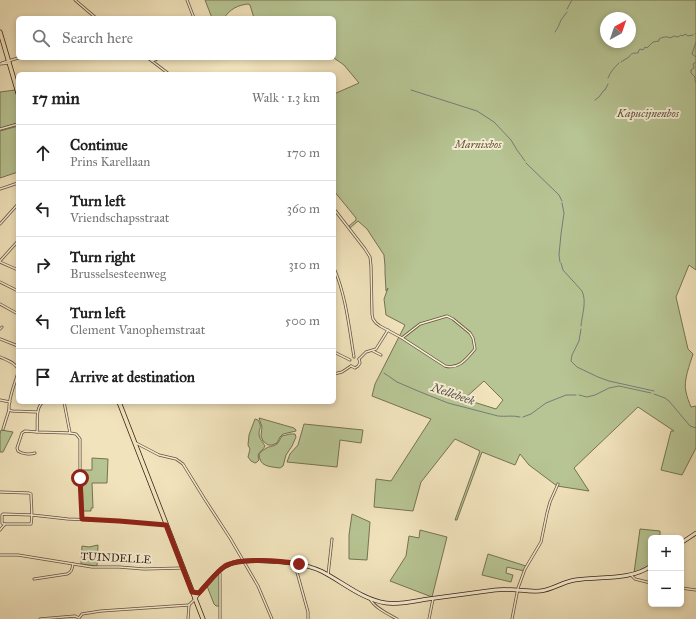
<!DOCTYPE html>
<meta charset="utf-8">
<style>
:root{--surface:#fff;--page:#f2f2f2;--text:#222;--muted:#767676;--line:#e0e0e0}
body{margin:0;font-family:"IM FELL Great Primer",serif;background:var(--page);color:var(--text)}
.controls{position:absolute;right:12px;bottom:12px;display:grid;overflow:hidden;border-radius:6px;box-shadow:0 2px 6px #0003}
.controls button{width:36px;height:36px;display:grid;place-items:center;padding:0;border:0;border-bottom:1px solid var(--line);background:var(--surface);color:var(--text);font:20px sans-serif}
.compass{position:absolute;left:600px;top:12px;width:36px;height:36px;border-radius:50%;background:var(--surface);box-shadow:0 2px 6px #0003;rotate:40deg}
.stop{position:absolute;width:12px;height:12px;margin:-9px;border:3px solid #8f2418;border-radius:50%;background:#fff}
.stop.end{background:#8f2418;border-color:#fff;box-shadow:0 1px 4px #0008}
.list{margin:0;padding:0;list-style:none}
h2{display:flex;justify-content:space-between;align-items:center;height:52px;margin:0;padding:0 16px;font-size:17px}
h2 small{font-size:13px;font-weight:400;color:var(--muted)}
.list li{display:grid;grid-template-columns:26px 1fr auto;gap:12px;align-items:center;box-sizing:border-box;height:56px;padding:0 16px;border-top:1px solid var(--line)}
.list b{display:block;font-size:15px;white-space:nowrap}
.list p{margin:0;font-size:13px;white-space:nowrap;color:var(--muted)}
.list em{font-size:13px;font-style:normal;color:var(--muted)}
.icon{flex:none;width:22px;height:22px;fill:none;stroke:currentColor;stroke-width:2;stroke-linecap:round;stroke-linejoin:round}
.map{position:relative;flex:none;width:696px;height:619px;overflow:hidden}
.search{position:absolute;background:var(--surface);box-shadow:0 2px 6px #0003;left:16px;top:16px;width:320px;height:44px;display:flex;align-items:center;gap:10px;box-sizing:border-box;padding:0 14px;border-radius:6px;color:var(--muted);font-size:15px}
.panel{position:absolute;background:var(--surface);box-shadow:0 2px 6px #0003;left:16px;top:72px;width:320px;height:332px;border-radius:6px}
.map>svg:first-child{display:block}
</style>
<div class="map">
<svg width="696" height="619" viewBox="0 0 696 619">
<rect width="100%" height="100%" fill="#f1e3bc"/>
<filter id="stains"><feTurbulence type="fractalNoise" baseFrequency=".005" numOctaves="4"/><feColorMatrix values="0 0 0 0 .2 0 0 0 0 .09 0 0 0 0 .02 0 0 0 .5 -.17"/></filter>
<radialGradient id="worn" r=".72"><stop offset=".6" stop-color="#630" stop-opacity="0"/><stop offset="1" stop-color="#630" stop-opacity=".3"/></radialGradient>
<g fill="#b7c493" stroke="#767254" fill-rule="evenodd">
<path d="M 205,0 L 696,0 L 696,270 L 689,265 L 676,297 L 688,349 L 693,354 C 690,364 683,381 686,392 C 687,397 689,402 691,407 L 696,406 L 696,448 L 682,475 L 661,470 L 671,431 L 674,431 L 638,407 L 574,468 L 589,491 L 557,486 L 529,465 L 520,454 L 515,465 L 482,452 L 457,520 L 455,520 L 480,451 L 455,439 L 421,482 L 413,511 L 374,507 L 376,479 L 391,481 L 431,419 L 372,396 L 375,384 L 405,325 L 386,315 L 384,299 L 388,288 L 386,291 L 385,273 L 385,266 L 384,255 L 367,229 L 358,221 L 350,228 L 349,226 L 356,220 L 356,218 L 334,191 L 334,94 L 359,83 L 344,65 L 334,58 L 334,18 L 254,18 L 250,5 L 248,4 C 238,5 230,9 224,18 L 212,18 ZM 606,18 L 630,18 L 630,42 L 606,42 ZM 484,381 L 503,400 L 496,409 L 464,399 Z"/>
<path d="M 15,90 L 18,100 L 18,123 L 0,128 L 0,92 Z"/>
<path d="M 18,126 L 18,172 L 0,178 L 0,131 Z"/>
<path d="M 259,418 L 294,428 L 296,430 L 296,431 L 283,434 L 280,437 L 277,443 L 272,445 L 268,445 L 263,441 L 261,436 L 262,427 Z"/>
<path d="M 255,419 L 258,420 C 262,427 260,426 259,433 C 259,439 263,442 265,446 C 262,453 256,451 259,460 L 257,462 L 255,463 L 251,461 L 248,457 L 250,449 L 248,445 L 249,435 Z"/>
<path d="M 304,424 L 363,430 L 361,443 L 340,440 L 337,467 L 287,462 L 290,454 L 298,445 Z"/>
<path d="M 1,430 L 13,432 L 3,452 L 0,452 L 0,434 Z"/>
<path d="M 290,434 L 295,434 L 296,437 L 292,446 L 286,455 L 283,466 L 280,468 C 273,467 262,467 260,459 C 258,454 260,452 265,449 C 268,446 273,447 277,444 C 279,442 280,439 282,436 Z"/>
<path d="M 92,458 L 108,459 L 107,483 L 92,483 L 93,508 L 91,508 L 91,511 L 83,511 L 82,470 L 92,470 Z"/>
<path d="M 352,514 L 370,522 L 367,560 L 349,559 L 349,535 Z"/>
<path d="M 640,529 L 660,531 L 660,538 L 651,538 L 651,564 L 644,569 L 634,573 Z"/>
<path d="M 420,530 L 447,537 L 432,597 L 390,581 L 406,556 L 409,536 L 419,538 Z"/>
<path d="M 98,545 L 97,566 L 81,564 L 82,546 L 89,547 Z"/>
<path d="M 488,554 L 526,566 L 524,571 L 507,567 L 506,573 L 513,575 L 511,582 L 482,575 Z"/>
<path d="M 219,573 L 220,574 L 220,606 L 216,606 L 214,604 L 207,586 Z"/>
</g>
<g fill="none" stroke-linecap="round" stroke-linejoin="round">
<g stroke="#757d78" stroke-width="1">
<path d="M 567,9 L 572,0"/>
<path d="M 555,32 C 558,28 559,25 561,20 C 563,17 565,15 567,12"/>
<path d="M 695,34 L 696,33"/>
<path d="M 696,42 L 692,54 L 696,57"/>
<path d="M 621,62 L 629,57 C 631,53 634,53 638,53 L 639,50 L 640,49 L 643,50 L 645,47 L 647,48 L 653,42 L 659,41 L 659,39 C 663,37 666,36 670,38 L 674,36 L 678,37 L 681,35 L 683,36 L 685,34 L 688,36 L 693,35"/>
<path d="M 608,78 C 610,72 615,67 619,63"/>
<path d="M 695,79 L 695,77 L 691,73 L 691,70 L 694,68 L 693,64 L 696,62"/>
<path d="M 695,80 L 696,83"/>
<path d="M 411,90 L 477,111 L 494,122 L 511,140 L 517,150 L 525,161"/>
<path d="M 595,100 L 599,97 L 604,90 L 605,90 L 608,84"/>
<path d="M 526,163 L 559,195 L 562,201"/>
<path d="M 560,262 L 559,255 L 561,234 L 564,213 L 562,203"/>
<path d="M 561,263 L 563,270 L 582,291 C 587,302 582,314 581,326"/>
<path d="M 581,329 L 579,341 L 572,355 L 571,361 L 577,367 L 598,377 L 609,381 L 654,391"/>
<path d="M 384,373 L 397,382 L 418,391 L 448,403 L 498,416 C 505,417 513,415 520,417"/>
<path d="M 654,394 L 665,398 L 669,401 L 690,426 L 696,428"/>
<path d="M 579,395 L 587,397 L 595,395 L 609,388 L 619,386 L 651,393"/>
<path d="M 523,417 L 531,414 L 546,403 L 566,395 L 576,395"/>
</g>
<g stroke="#65523e" stroke-width="3">
<g id="street">
<path d="M 75,0 L 96,18"/>
<path d="M 187,0 L 194,18"/>
<path d="M 148,58 L 169,74"/>
<path d="M 152,61 L 159,58"/>
<path d="M 2,63 L 18,58"/>
<path d="M 0,64 L 9,63"/>
<path d="M 0,129 L 18,124"/>
<path d="M 0,189 L 18,183"/>
<path d="M 334,209 L 365,249 L 370,257 L 371,266 L 372,314 L 373,319 L 376,323 L 380,326 L 402,338 L 445,366 C 459,370 467,358 475,349 L 473,338 L 470,333 L 453,319 L 447,316 L 420,324 L 402,338"/>
<path d="M 0,224 L 18,204"/>
<path d="M 0,261 L 18,241"/>
<path d="M 0,262 L 18,270"/>
<path d="M 334,268 C 346,296 349,327 354,357"/>
<path d="M 0,282 L 18,291"/>
<path d="M 0,304 L 18,314"/>
<path d="M 0,329 L 2,327"/>
<path d="M 0,339 L 18,346"/>
<path d="M 373,351 L 381,355"/>
<path d="M 334,352 L 350,360"/>
<path d="M 0,357 C 6,360 15,362 18,369"/>
<path d="M 359,359 L 366,352 L 376,349 L 388,330"/>
<path d="M 351,366 L 355,368 L 358,366 L 360,363 L 359,359"/>
<path d="M 334,374 L 342,372 L 351,366"/>
<path d="M 0,400 L 10,402"/>
<path d="M 43,402 C 35,408 38,423 37,432 L 70,433"/>
<path d="M 64,402 L 70,433 L 76,434 L 80,439 L 80,478 L 82,519"/>
<path d="M 9,410 L 12,411 L 37,412"/>
<path d="M 3,429 L 9,410 C 8,399 15,383 18,373"/>
<path d="M 136,443 L 159,455 L 176,459 L 183,464 L 204,498 L 230,538 L 258,586 L 272,619"/>
<path d="M 35,453 C 30,455 22,454 18,451 L 17,448 L 22,433 L 25,431 L 37,432"/>
<path d="M 0,492 L 29,493 L 31,494 C 31,504 33,515 31,524 L 3,524 L 2,523 L 2,515 L 3,514 L 32,515 L 68,519 L 119,521 L 166,525"/>
<path d="M 0,530 L 5,524"/>
<path d="M 0,555 L 18,555 L 92,567 L 119,567 L 144,569 L 183,568"/>
<path d="M 295,565 L 308,612 L 308,619"/>
<path d="M 219,572 L 220,574 L 220,619"/>
<path d="M 328,575 L 332,539"/>
<path d="M 631,575 L 635,579 L 651,583"/>
<path d="M 34,579 L 67,574 C 72,572 72,569 73,564"/>
<path d="M 681,588 L 696,590"/>
<path d="M 370,599 C 375,608 388,614 397,619"/>
<path d="M 40,619 L 75,616 L 79,618 L 82,614 L 101,611 L 189,605 L 195,599"/>
<path d="M 188,619 L 189,605"/>
<path d="M 429,619 L 433,599"/>
<path d="M 512,619 L 518,588 L 525,569 L 541,542 L 547,513 L 550,502 L 558,484"/>
</g>
</g>
<g stroke="#362114" stroke-width="4.5">
<g id="secondary">
<path d="M 681,543 L 696,533"/>
<path d="M 195,598 C 201,590 218,570 226,566 C 238,559 252,561 265,561 C 284,562 303,563 321,571 C 343,582 361,599 386,603 C 400,605 415,601 428,599 C 450,596 473,593 495,590 C 510,588 525,592 540,591 C 552,590 562,582 575,580 C 599,576 630,581 651,566"/>
</g>
</g>
<g stroke="#362114" stroke-width="5">
<g id="primary">
<path d="M 0,32 L 18,93"/>
<path d="M 119,402 L 203,619"/>
</g>
</g>
<use href="#street" stroke="#f6edd3" stroke-width="1.5"/>
<use href="#secondary" stroke="#f6edd3" stroke-width="3"/>
<use href="#primary" stroke="#f1e3bc" stroke-width="3.5"/>
</g>
<g fill="none" stroke-linecap="round" stroke-linejoin="round">
<path stroke="#8f2418" stroke-width="5" d="M 80,478 L 82,519 L 119,521 L 166,525 L 192,592 L 199,593 C 207,585 216,572 225,566 C 240,557 282,561 299,564"/>
</g>
<g text-anchor="middle" dominant-baseline="central" stroke-width="4" stroke-linejoin="round" paint-order="stroke">
<g font-size="11" font-style="italic" fill="#5d523a" stroke="#f6edd3">
<text x="648" y="113">Kapucijnenbos</text>
<text x="478" y="144">Marnixbos</text>
</g>
<g font-size="11" fill="#362114" stroke="#f6edd3">
<text transform="translate(116 558) rotate(3)">TUINDELLE</text>
</g>
<g font-size="12" font-style="italic" fill="#564f46" stroke="#f6edd3">
<text transform="translate(453 394) rotate(19)">Nellebeek</text>
</g>
</g>
<rect width="100%" height="100%" filter="url(#stains)"/>
<rect width="100%" height="100%" fill="url(#worn)"/>
</svg>
<div class="controls">
<button>+</button>
<button>−</button>
</div>
<svg class="compass" viewBox="-18 -18 36 36"><path d="M0-13l5 13h-10z" fill="#e53935"/><path d="M0 13l5-13h-10z" fill="#767676"/></svg>
<div class="stop" style="left:80px;top:478px"></div>
<div class="stop end" style="left:299px;top:564px"></div>
<div class="search"><svg class="icon" aria-label="search" viewBox="0 0 24 24"><circle cx="10" cy="10" r="6"/><path d="M15 15l6 6"/></svg>Search here</div>
<section class="panel">
<h2>17 min<small>Walk · 1.3 km</small></h2>
<ul class="list">
<li><svg class="icon" aria-label="ahead" viewBox="0 0 24 24"><path d="M12 20V5M6 11l6-6 6 6"/></svg><div><b>Continue</b><p>Prins Karellaan</p></div><em>170 m</em></li>
<li><svg class="icon" aria-label="left" viewBox="0 0 24 24"><path d="M17 20v-9H6M10 6l-5 5 5 5"/></svg><div><b>Turn left</b><p>Vriendschapsstraat</p></div><em>360 m</em></li>
<li><svg class="icon" aria-label="right" viewBox="0 0 24 24"><path d="M7 20v-9h11M14 6l5 5-5 5"/></svg><div><b>Turn right</b><p>Brusselsesteenweg</p></div><em>310 m</em></li>
<li><svg class="icon" aria-label="left" viewBox="0 0 24 24"><path d="M17 20v-9H6M10 6l-5 5 5 5"/></svg><div><b>Turn left</b><p>Clement Vanophemstraat</p></div><em>500 m</em></li>
<li><svg class="icon" aria-label="arrive" viewBox="0 0 24 24"><path d="M6 21V4h12l-3 4 3 4H6"/></svg><div><b>Arrive at destination</b></div></li>
</ul>
</section>
</div>
